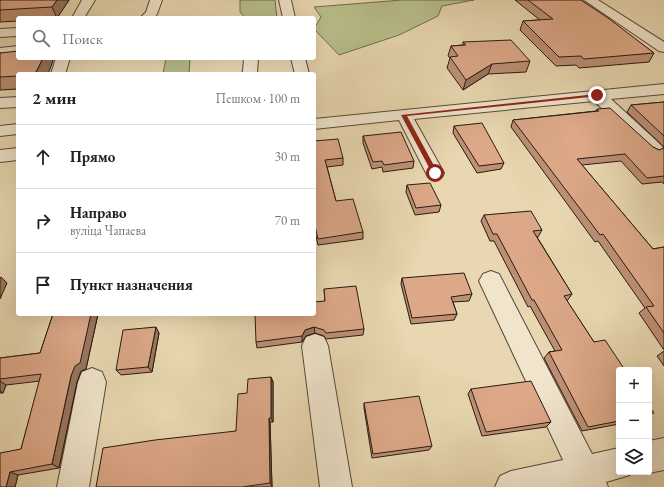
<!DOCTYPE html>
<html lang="ru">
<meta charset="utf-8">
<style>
:root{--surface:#fff;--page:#f2f2f2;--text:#222;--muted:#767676;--line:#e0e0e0}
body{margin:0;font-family:"EB Garamond",serif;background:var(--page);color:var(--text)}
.controls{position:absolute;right:12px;bottom:12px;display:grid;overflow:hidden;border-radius:4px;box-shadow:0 4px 16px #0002}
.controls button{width:36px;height:36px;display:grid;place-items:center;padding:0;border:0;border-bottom:1px solid var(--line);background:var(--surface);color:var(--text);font:20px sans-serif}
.stop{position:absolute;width:12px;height:12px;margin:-9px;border:3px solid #8f2418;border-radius:50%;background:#fff}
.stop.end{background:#8f2418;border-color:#fff;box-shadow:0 1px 4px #0008}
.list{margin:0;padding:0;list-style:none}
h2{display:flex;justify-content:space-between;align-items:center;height:52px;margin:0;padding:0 16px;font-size:17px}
h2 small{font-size:13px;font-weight:400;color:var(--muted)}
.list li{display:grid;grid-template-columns:26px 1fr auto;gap:12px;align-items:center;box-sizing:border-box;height:64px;padding:0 16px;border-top:1px solid var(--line)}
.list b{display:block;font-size:15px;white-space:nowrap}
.list p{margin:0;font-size:13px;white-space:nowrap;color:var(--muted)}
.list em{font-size:13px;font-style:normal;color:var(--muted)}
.icon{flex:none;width:22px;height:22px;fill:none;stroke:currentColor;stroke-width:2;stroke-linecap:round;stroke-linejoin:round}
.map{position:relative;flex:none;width:664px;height:487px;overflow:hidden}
.search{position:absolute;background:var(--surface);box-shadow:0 4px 16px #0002;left:16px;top:16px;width:300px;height:44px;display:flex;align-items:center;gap:10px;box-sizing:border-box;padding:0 14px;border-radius:4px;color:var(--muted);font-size:15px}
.panel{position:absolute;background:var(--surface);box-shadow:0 4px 16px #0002;left:16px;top:72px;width:300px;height:244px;border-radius:4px}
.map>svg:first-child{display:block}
</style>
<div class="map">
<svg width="664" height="487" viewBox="0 0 664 487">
<rect width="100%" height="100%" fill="#e8d7b0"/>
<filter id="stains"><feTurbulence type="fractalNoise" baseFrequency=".005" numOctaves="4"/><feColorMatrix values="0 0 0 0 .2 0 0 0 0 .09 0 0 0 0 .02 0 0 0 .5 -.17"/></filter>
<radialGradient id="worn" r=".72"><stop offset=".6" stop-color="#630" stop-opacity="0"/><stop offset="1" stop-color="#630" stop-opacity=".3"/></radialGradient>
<g fill="#b8be8a" stroke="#706c4e">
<path d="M 240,0 L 275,0 L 277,18 L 245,18 L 240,12 Z"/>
<path d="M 402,0 L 474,0 L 442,6 L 438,16 L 399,35 L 339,55 L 314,29 L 321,17 L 314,7 Z"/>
<path d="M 166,58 L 190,58 L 189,73 L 163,74 Z"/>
</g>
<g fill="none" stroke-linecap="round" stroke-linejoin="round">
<g stroke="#58493a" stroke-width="2">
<g id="minor">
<path d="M 82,0 L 95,0 L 84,18 L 72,18 Z"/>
<path d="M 150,0 L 162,0 L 157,14 L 154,18 L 140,18 L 146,12 Z"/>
<path d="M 279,0 L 291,0 L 295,18 L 283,18 Z"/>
<path d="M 584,0 L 598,0 L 664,42 L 664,52 L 659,51 Z"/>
<path d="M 18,28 L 18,36 L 0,37 L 0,29 Z"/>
<path d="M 18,46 L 18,54 L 0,56 L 0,48 Z"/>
<path d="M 56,58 L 70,58 L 65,74 L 51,74 Z"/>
<path d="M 244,58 L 258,58 L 257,74 L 241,74 L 243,71 Z"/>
<path d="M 291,58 L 305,58 L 309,74 L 295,74 Z"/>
<path d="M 664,84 L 664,94 L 611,99 L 661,145 L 664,149 L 661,153 L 655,155 L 649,153 L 594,101 L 414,119 L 444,173 L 442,177 L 435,179 L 428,177 L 426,173 L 399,120 L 314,129 L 314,119 Z"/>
<path d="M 18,97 L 18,107 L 0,108 L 0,98 Z"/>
<path d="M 18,124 L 18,134 L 0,136 L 0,126 Z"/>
<path d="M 18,148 L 18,160 L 0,162 L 0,150 Z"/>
<path d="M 491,271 L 499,274 L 592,454 L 619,448 L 619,472 L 631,472 L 630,475 L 606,482 L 608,487 L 495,487 L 500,476 L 511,471 L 563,460 L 479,281 L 483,274 Z"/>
<path d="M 315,334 L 324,337 L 328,346 L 352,487 L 320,487 L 302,346 L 306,337 Z"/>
<path d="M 92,368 L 102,372 L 106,382 L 89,487 L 57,487 L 78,382 L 82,372 Z"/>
<path d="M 664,438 L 664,470 L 649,473 L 648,472 L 649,472 L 649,441 Z"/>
</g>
</g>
<use href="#minor" fill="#f0e5cc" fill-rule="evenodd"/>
</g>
<g fill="#bd9075" stroke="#281a12">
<path d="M 0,0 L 69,0 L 57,18 L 18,18 L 18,21 L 0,22 Z"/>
<path d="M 515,0 L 581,0 L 654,53 L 649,62 L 579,68 L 576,65 L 556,66 L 520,30 L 523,21 L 540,20 Z"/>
<path d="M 463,42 L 530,61 L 526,72 L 488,74 L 463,90 L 447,68 L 450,58 L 448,56 L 451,46 L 463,45 Z"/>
<path d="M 0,53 L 53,61 L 18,74 L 18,89 L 0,90 Z"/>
<path d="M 664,102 L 664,147 L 627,112 L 631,105 Z"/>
<path d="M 597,109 L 653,147 L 659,150 L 664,148 L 664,184 L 662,182 L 642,184 L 621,161 L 582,165 L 653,249 L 664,247 L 664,350 L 639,313 L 645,308 L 598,241 L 595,242 L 511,127 L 513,120 L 596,111 Z"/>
<path d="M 454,126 L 504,163 L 501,169 L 477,173 L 453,133 Z"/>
<path d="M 363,136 L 414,161 L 413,168 L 383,172 L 382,167 L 372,169 L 363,143 Z"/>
<path d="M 314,141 L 343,158 L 343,165 L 327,167 L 336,201 L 363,232 L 363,239 L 318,245 L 314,227 Z"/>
<path d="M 407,185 L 441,205 L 439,212 L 415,215 L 406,192 Z"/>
<path d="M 484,215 L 542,230 L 538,237 L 537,237 L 572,294 L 567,301 L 594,342 L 619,370 L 619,424 L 582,431 L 544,358 L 549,352 L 555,351 L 530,306 L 528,307 L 494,241 L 490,241 L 481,221 Z"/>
<path d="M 402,278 L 472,294 L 469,301 L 453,302 L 457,314 L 454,320 L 411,324 L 401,284 Z"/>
<path d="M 324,289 L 364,329 L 363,335 L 326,339 L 324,336 L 315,333 L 306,336 L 302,342 L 257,348 L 256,342 L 325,301 Z"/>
<path d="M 53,314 L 98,314 L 86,369 L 81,371 L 77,382 L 59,468 L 18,475 L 15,487 L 0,487 L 21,449 L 40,381 L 6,385 L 3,393 L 0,393 L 0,358 L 40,353 Z"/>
<path d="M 159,333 L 152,372 L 121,375 L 116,370 Z"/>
<path d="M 664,351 L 664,366 L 657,356 Z"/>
<path d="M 271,377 L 273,382 L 273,422 L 270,422 L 272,487 L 96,487 L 236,431 L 247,393 Z"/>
<path d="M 471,389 L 551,422 L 546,427 L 482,436 L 468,394 Z"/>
<path d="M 364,403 L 432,446 L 429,450 L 372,458 L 364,408 Z"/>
</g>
<g fill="#9a765f" stroke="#281a12">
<path d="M 57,0 L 69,0 L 57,18 L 52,7 Z"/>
<path d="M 43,58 L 52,58 L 53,61 L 48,74 L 35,74 Z"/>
<path d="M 492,64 L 488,74 L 463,90 L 466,80 Z"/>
<path d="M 1,277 L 7,283 L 0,299 L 0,278 Z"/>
<path d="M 91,314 L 98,314 L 86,369 L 81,371 L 77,382 L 59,468 L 52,464 L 71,376 Z"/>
<path d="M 156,327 L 159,333 L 152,372 L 148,367 Z"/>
<path d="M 314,327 L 315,333 L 306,336 L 302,342 L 302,336 L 305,330 Z"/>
<path d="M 271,377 L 273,382 L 273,422 L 271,418 Z"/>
<path d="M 0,381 L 6,385 L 3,393 L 0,391 Z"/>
<path d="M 269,418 L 270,422 L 272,487 L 270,483 Z"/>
<path d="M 10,472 L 18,475 L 15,487 L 6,487 Z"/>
</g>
<g fill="#dca888" stroke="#281a12">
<path d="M 0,0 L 57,0 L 52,7 L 0,10 Z"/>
<path d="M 528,0 L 581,0 L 608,18 L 654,53 L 584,59 L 581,56 L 559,57 L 523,21 L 553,19 Z"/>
<path d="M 511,40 L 530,61 L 492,64 L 466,80 L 450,57 L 458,56 L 451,46 L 466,45 L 463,42 Z"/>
<path d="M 18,51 L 18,58 L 43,58 L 35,74 L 18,74 L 18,76 L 0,77 L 0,53 Z"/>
<path d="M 664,102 L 664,136 L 631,105 Z"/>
<path d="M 610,108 L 653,147 L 659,150 L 664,148 L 664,176 L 647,178 L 625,154 L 577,159 L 653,249 L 664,247 L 664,333 L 646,307 L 654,306 L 603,234 L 600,235 L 513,120 L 599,111 L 597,109 Z"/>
<path d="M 482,123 L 504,163 L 479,166 L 454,126 Z"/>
<path d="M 401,132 L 414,161 L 384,165 L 382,161 L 373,162 L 363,136 Z"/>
<path d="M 338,139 L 343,158 L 325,160 L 336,201 L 353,199 L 363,232 L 318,239 L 314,222 L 314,141 Z"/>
<path d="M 430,183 L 441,205 L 416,208 L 407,185 Z"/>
<path d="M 531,211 L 542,230 L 533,231 L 572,294 L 564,296 L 594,342 L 605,340 L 625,370 L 619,370 L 619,421 L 588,427 L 549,352 L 562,350 L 534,300 L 532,300 L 497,234 L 493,234 L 484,215 Z"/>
<path d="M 464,273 L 472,294 L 451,297 L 457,314 L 412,318 L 402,278 Z"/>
<path d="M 356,286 L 364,329 L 326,333 L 324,330 L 314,327 L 305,330 L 302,336 L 256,342 L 255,314 L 314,314 L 314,302 L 325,301 L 324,289 Z"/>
<path d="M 53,314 L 91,314 L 80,363 L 75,366 L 71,376 L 52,464 L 10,472 L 6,487 L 0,487 L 0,453 L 21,449 L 41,374 L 0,379 L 0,358 L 40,353 Z"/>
<path d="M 156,327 L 148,367 L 116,370 L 123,330 Z"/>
<path d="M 271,377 L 271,418 L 269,418 L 270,483 L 242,487 L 96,487 L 103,448 L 155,440 L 236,431 L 238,394 L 247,393 L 248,379 Z"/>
<path d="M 531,381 L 551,422 L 486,432 L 471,389 Z"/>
<path d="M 419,396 L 432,446 L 373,454 L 364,403 Z"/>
<path d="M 649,406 L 654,413 L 649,414 Z"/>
</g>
<path fill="#8f2418" d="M 597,94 L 599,96 L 407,116 L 438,173 L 435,175 L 432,173 L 401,115 Z"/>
<rect width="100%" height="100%" filter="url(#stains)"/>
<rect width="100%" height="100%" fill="url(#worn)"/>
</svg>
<div class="controls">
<button>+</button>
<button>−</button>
<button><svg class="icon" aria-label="layers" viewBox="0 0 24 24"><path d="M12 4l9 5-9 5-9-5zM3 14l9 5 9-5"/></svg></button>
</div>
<div class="stop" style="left:435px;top:173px"></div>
<div class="stop end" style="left:597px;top:95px"></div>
<div class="search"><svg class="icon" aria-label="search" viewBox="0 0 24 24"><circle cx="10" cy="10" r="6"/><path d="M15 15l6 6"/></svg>Поиск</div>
<section class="panel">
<h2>2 мин<small>Пешком · 100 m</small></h2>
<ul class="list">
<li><svg class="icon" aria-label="ahead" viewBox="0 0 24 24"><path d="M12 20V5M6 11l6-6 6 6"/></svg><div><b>Прямо</b></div><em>30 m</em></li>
<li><svg class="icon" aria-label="right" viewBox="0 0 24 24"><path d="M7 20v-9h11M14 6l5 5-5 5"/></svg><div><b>Направо</b><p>вуліца Чапаева</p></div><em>70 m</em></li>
<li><svg class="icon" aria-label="arrive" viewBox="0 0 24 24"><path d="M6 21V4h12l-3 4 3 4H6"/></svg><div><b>Пункт назначения</b></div></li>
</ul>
</section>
</div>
